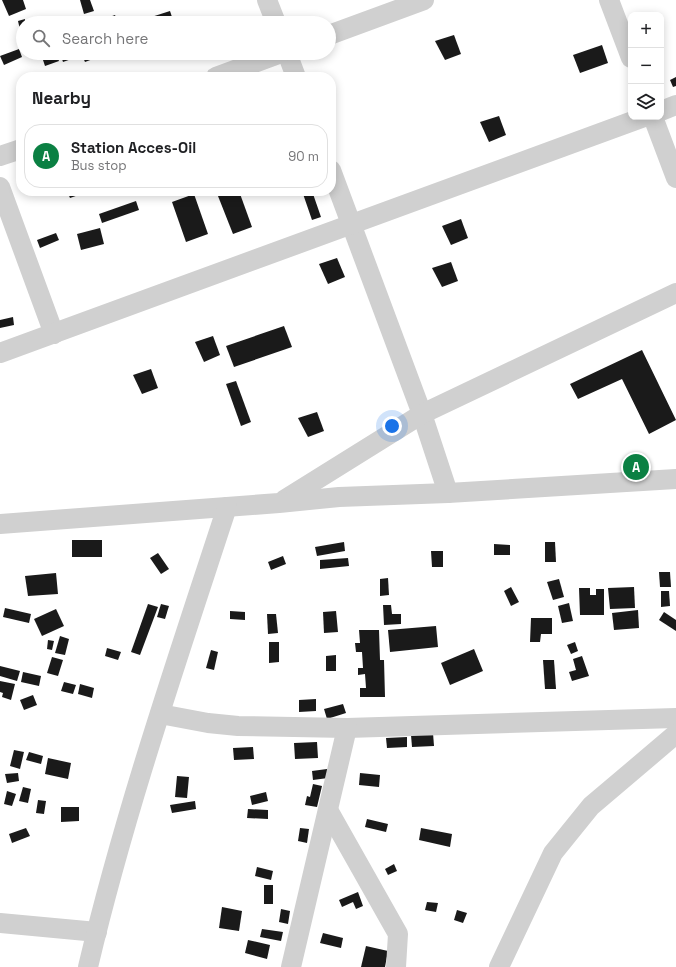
<!DOCTYPE html>
<meta charset="utf-8">
<style>
:root{--surface:#fff;--page:#f6f6f6;--text:#202124;--muted:#757577;--line:#e0e0e0;--accent:#0b8043}
body{margin:0;font-family:"Space Grotesk",sans-serif;background:var(--page);color:var(--text)}
.controls{position:absolute;right:12px;top:12px;display:grid;overflow:hidden;border-radius:8px;box-shadow:0 2px 10px #0003}
.controls button{width:36px;height:36px;display:grid;place-items:center;padding:0;border:0;border-bottom:1px solid var(--line);background:var(--surface);color:var(--text);font:20px sans-serif}
.you{position:absolute;left:392px;top:426px;width:14px;height:14px;margin:-10px;border:3px solid #fff;border-radius:50%;background:#1a73e8;box-shadow:0 0 0 6px #1a73e833}
.badge{display:grid;place-items:center;width:26px;height:26px;border-radius:50%;background:var(--accent);color:#fff;font-size:13px;font-weight:700}
.pin{position:absolute;translate:-50% -50%;border:2px solid #fff;box-shadow:0 1px 4px #0006}
.list{margin:0;padding:0;list-style:none}
h2{display:flex;justify-content:space-between;align-items:center;height:52px;margin:0;padding:0 16px;font-size:17px}
h2 small{font-size:13px;font-weight:400;color:var(--muted)}
.list li{display:grid;grid-template-columns:26px 1fr auto;gap:12px;align-items:center;box-sizing:border-box;height:64px;margin:0 8px 8px;padding:0 8px;border:1px solid var(--line);border-radius:16px}
.list b{display:block;font-size:15px;white-space:nowrap}
.list p{margin:0;font-size:13px;white-space:nowrap;color:var(--muted)}
.list em{font-size:13px;font-style:normal;color:var(--muted)}
.icon{flex:none;width:22px;height:22px;fill:none;stroke:currentColor;stroke-width:2;stroke-linecap:round;stroke-linejoin:round}
.map{position:relative;flex:none;width:676px;height:967px;overflow:hidden}
.search{position:absolute;background:var(--surface);box-shadow:0 2px 10px #0003;left:16px;top:16px;width:320px;height:44px;display:flex;align-items:center;gap:10px;box-sizing:border-box;padding:0 14px;border-radius:22px;color:var(--muted);font-size:15px}
.panel{position:absolute;background:var(--surface);box-shadow:0 2px 10px #0003;left:16px;top:72px;width:320px;height:124px;border-radius:16px}
.map>svg:first-child{display:block}
</style>
<div class="map">
<svg width="676" height="967" viewBox="0 0 676 967">
<rect width="100%" height="100%" fill="#fff"/>
<g fill="#1a1a1a">
<path d="M 2,0 L 23,0 L 26,9 L 9,16 Z"/>
<path d="M 80,0 L 90,0 L 94,11 L 84,14 Z"/>
<path d="M 170,11 L 174,23 L 143,23 L 142,20 Z"/>
<path d="M 115,15 L 118,22 L 102,23 L 101,20 Z"/>
<path d="M 25,19 L 25,23 L 23,23 L 23,32 L 21,34 L 18,21 Z"/>
<path d="M 454,35 L 461,54 L 445,60 L 435,41 Z"/>
<path d="M 602,45 L 608,63 L 580,73 L 573,55 Z"/>
<path d="M 19,49 L 22,57 L 4,65 L 0,56 Z"/>
<path d="M 56,53 L 59,61 L 45,66 L 41,54 Z"/>
<path d="M 60,53 L 75,53 L 77,57 L 63,62 Z"/>
<path d="M 81,53 L 106,53 L 106,54 L 85,62 Z"/>
<path d="M 676,77 L 676,86 L 673,87 L 670,80 Z"/>
<path d="M 499,116 L 506,135 L 489,142 L 480,122 Z"/>
<path d="M 67,191 L 90,191 L 70,198 Z"/>
<path d="M 90,191 L 100,191 L 101,192 L 91,195 Z"/>
<path d="M 216,191 L 239,191 L 252,227 L 233,234 Z"/>
<path d="M 302,191 L 312,191 L 321,217 L 312,220 Z"/>
<path d="M 194,194 L 208,234 L 186,242 L 172,202 Z"/>
<path d="M 136,201 L 139,210 L 102,223 L 99,214 Z"/>
<path d="M 461,219 L 468,238 L 451,245 L 442,226 Z"/>
<path d="M 100,228 L 104,244 L 81,250 L 77,234 Z"/>
<path d="M 56,233 L 59,240 L 40,248 L 37,240 Z"/>
<path d="M 337,258 L 345,277 L 328,284 L 319,264 Z"/>
<path d="M 451,262 L 458,281 L 442,287 L 432,268 Z"/>
<path d="M 13,317 L 14,325 L 0,328 L 0,320 Z"/>
<path d="M 284,326 L 292,347 L 234,367 L 226,346 Z"/>
<path d="M 213,336 L 220,355 L 204,362 L 195,342 Z"/>
<path d="M 642,350 L 676,420 L 649,434 L 622,379 L 578,399 L 570,384 Z"/>
<path d="M 151,369 L 158,388 L 142,394 L 133,375 Z"/>
<path d="M 236,381 L 251,422 L 241,426 L 226,384 Z"/>
<path d="M 317,412 L 324,431 L 308,437 L 298,418 Z"/>
<rect x="72" y="540" width="30" height="17"/>
<path d="M 344,542 L 345,551 L 317,556 L 315,547 Z"/>
<path d="M 545,542 L 555,542 L 556,562 L 545,562 Z"/>
<path d="M 494,544 L 510,545 L 510,555 L 494,555 Z"/>
<path d="M 431,551 L 443,551 L 443,567 L 432,567 Z"/>
<path d="M 158,553 L 169,569 L 161,574 L 150,558 Z"/>
<path d="M 283,556 L 286,564 L 271,570 L 268,562 Z"/>
<path d="M 348,558 L 349,566 L 320,569 L 320,560 Z"/>
<path d="M 659,572 L 670,572 L 671,587 L 660,587 Z"/>
<path d="M 56,573 L 58,594 L 28,596 L 25,576 Z"/>
<path d="M 388,578 L 389,595 L 380,596 L 380,579 Z"/>
<path d="M 559,579 L 564,597 L 553,600 L 547,582 Z"/>
<path d="M 511,587 L 519,602 L 511,606 L 504,591 Z"/>
<path d="M 634,587 L 635,608 L 610,609 L 608,588 Z"/>
<path d="M 579,588 L 590,588 L 590,595 L 596,595 L 596,589 L 604,589 L 604,615 L 580,615 Z"/>
<path d="M 661,591 L 669,591 L 670,606 L 661,607 Z"/>
<path d="M 569,603 L 573,621 L 562,623 L 558,606 Z"/>
<path d="M 148,604 L 158,607 L 140,655 L 131,652 Z"/>
<path d="M 161,604 L 169,606 L 165,619 L 157,617 Z"/>
<path d="M 383,605 L 391,605 L 392,614 L 401,614 L 401,624 L 384,625 Z"/>
<path d="M 5,608 L 31,614 L 29,623 L 3,617 Z"/>
<path d="M 56,609 L 64,626 L 42,636 L 34,619 Z"/>
<path d="M 638,610 L 639,628 L 614,630 L 612,613 Z"/>
<path d="M 230,611 L 245,612 L 245,620 L 230,619 Z"/>
<path d="M 336,611 L 338,632 L 324,633 L 323,612 Z"/>
<path d="M 664,612 L 676,620 L 676,631 L 659,620 Z"/>
<path d="M 267,614 L 276,614 L 278,633 L 268,634 Z"/>
<path d="M 531,618 L 552,618 L 552,634 L 541,634 L 540,642 L 530,642 Z"/>
<path d="M 436,626 L 438,647 L 390,652 L 388,630 Z"/>
<path d="M 359,630 L 379,630 L 380,660 L 384,660 L 385,697 L 360,697 L 360,688 L 366,688 L 365,674 L 358,675 L 358,668 L 363,668 L 362,652 L 356,652 L 355,643 L 360,643 Z"/>
<path d="M 60,636 L 69,639 L 65,655 L 55,653 Z"/>
<path d="M 48,640 L 54,641 L 52,650 L 47,649 Z"/>
<path d="M 269,642 L 279,642 L 279,662 L 269,663 Z"/>
<path d="M 575,642 L 578,651 L 571,654 L 567,645 Z"/>
<path d="M 107,648 L 121,652 L 118,660 L 105,656 Z"/>
<path d="M 474,649 L 483,671 L 450,685 L 441,663 Z"/>
<path d="M 211,650 L 218,652 L 214,670 L 206,668 Z"/>
<path d="M 336,655 L 336,671 L 326,671 L 326,656 Z"/>
<path d="M 582,656 L 589,676 L 572,681 L 569,672 L 576,670 L 573,659 Z"/>
<path d="M 52,657 L 63,660 L 58,676 L 47,673 Z"/>
<path d="M 543,660 L 554,660 L 556,689 L 545,689 Z"/>
<path d="M 0,666 L 20,671 L 17,681 L 0,676 Z"/>
<path d="M 23,672 L 41,676 L 39,686 L 21,682 Z"/>
<path d="M 0,681 L 15,684 L 11,700 L 2,697 L 3,693 L 0,692 Z"/>
<path d="M 64,682 L 76,685 L 73,694 L 61,691 Z"/>
<path d="M 80,684 L 94,688 L 92,698 L 78,694 Z"/>
<path d="M 33,695 L 37,705 L 24,710 L 20,700 Z"/>
<path d="M 316,699 L 316,711 L 299,712 L 299,700 Z"/>
<path d="M 343,704 L 346,713 L 327,719 L 324,709 Z"/>
<path d="M 433,733 L 434,746 L 412,747 L 411,735 Z"/>
<path d="M 407,737 L 407,747 L 387,748 L 386,738 Z"/>
<path d="M 317,742 L 318,758 L 295,759 L 294,743 Z"/>
<path d="M 253,747 L 254,759 L 234,760 L 233,748 Z"/>
<path d="M 14,750 L 24,752 L 20,769 L 10,766 Z"/>
<path d="M 29,752 L 43,756 L 41,764 L 26,760 Z"/>
<path d="M 48,758 L 71,763 L 68,779 L 45,774 Z"/>
<path d="M 327,769 L 328,778 L 313,780 L 312,771 Z"/>
<path d="M 18,773 L 19,781 L 7,783 L 5,774 Z"/>
<path d="M 360,773 L 380,775 L 379,787 L 359,785 Z"/>
<path d="M 177,776 L 189,777 L 187,798 L 175,797 Z"/>
<path d="M 313,784 L 322,786 L 317,807 L 305,805 L 307,796 L 310,797 Z"/>
<path d="M 23,787 L 31,789 L 28,803 L 19,801 Z"/>
<path d="M 7,791 L 16,794 L 12,806 L 4,804 Z"/>
<path d="M 266,792 L 268,801 L 252,805 L 250,796 Z"/>
<path d="M 38,800 L 46,801 L 44,814 L 36,813 Z"/>
<path d="M 195,801 L 196,809 L 172,813 L 170,805 Z"/>
<path d="M 61,807 L 79,807 L 79,821 L 61,822 Z"/>
<path d="M 248,809 L 268,810 L 268,819 L 247,818 Z"/>
<path d="M 367,819 L 388,824 L 386,832 L 365,827 Z"/>
<path d="M 26,828 L 30,836 L 12,843 L 9,834 Z"/>
<path d="M 300,828 L 309,829 L 307,843 L 298,841 Z"/>
<path d="M 421,828 L 452,834 L 450,847 L 419,840 Z"/>
<path d="M 394,864 L 397,871 L 388,875 L 385,869 Z"/>
<path d="M 257,867 L 273,871 L 271,880 L 255,876 Z"/>
<rect x="264" y="885" width="9" height="19"/>
<path d="M 358,892 L 363,906 L 356,909 L 353,902 L 342,907 L 339,900 Z"/>
<path d="M 427,902 L 438,903 L 436,912 L 425,910 Z"/>
<path d="M 222,907 L 242,911 L 239,931 L 219,928 Z"/>
<path d="M 281,909 L 290,911 L 288,924 L 279,922 Z"/>
<path d="M 457,910 L 467,913 L 463,923 L 454,920 Z"/>
<path d="M 262,929 L 283,932 L 281,941 L 260,937 Z"/>
<path d="M 323,933 L 343,938 L 341,948 L 320,943 Z"/>
<path d="M 248,940 L 270,945 L 267,959 L 245,953 Z"/>
<path d="M 366,946 L 388,951 L 385,967 L 361,967 Z"/>
</g>
<g fill="none" stroke-linecap="round" stroke-linejoin="round">
<g stroke="#d0d0d0" stroke-width="20">
<path d="M 267,0 L 276,23"/>
<path d="M 609,0 L 631,58"/>
<path d="M 329,35 L 424,0"/>
<path d="M 287,53 L 296,77"/>
<path d="M 216,77 L 281,53"/>
<path d="M 661,111 L 676,105"/>
<path d="M 653,117 L 676,178"/>
<path d="M 0,156 L 21,149"/>
<path d="M 331,170 L 422,414 L 448,493"/>
<path d="M 0,187 L 54,334"/>
<path d="M 0,353 L 644,117"/>
<path d="M 284,500 L 422,414 L 676,293"/>
<path d="M 0,524 L 279,503 L 339,497 L 448,493 L 676,479"/>
<path d="M 160,714 L 208,723 L 238,726 L 347,728 L 676,718"/>
<path d="M 328,810 L 398,934 L 396,967"/>
<path d="M 0,923 L 97,932"/>
<path d="M 88,967 C 125,811 177,660 227,507"/>
<path d="M 291,967 L 347,728"/>
<path d="M 499,967 L 553,853 L 591,806 L 676,734"/>
</g>
</g>
</svg>
<div class="controls">
<button>+</button>
<button>−</button>
<button><svg class="icon" aria-label="layers" viewBox="0 0 24 24"><path d="M12 4l9 5-9 5-9-5zM3 14l9 5 9-5"/></svg></button>
</div>
<div class="you"></div>
<div class="pin badge" style="left:636px;top:467px">A</div>
<div class="search"><svg class="icon" aria-label="search" viewBox="0 0 24 24"><circle cx="10" cy="10" r="6"/><path d="M15 15l6 6"/></svg>Search here</div>
<section class="panel">
<h2>Nearby<small></small></h2>
<ul class="list">
<li><span class="badge">A</span><div><b>Station Acces-Oil</b><p>Bus stop</p></div><em>90 m</em></li>
</ul>
</section>
</div>
